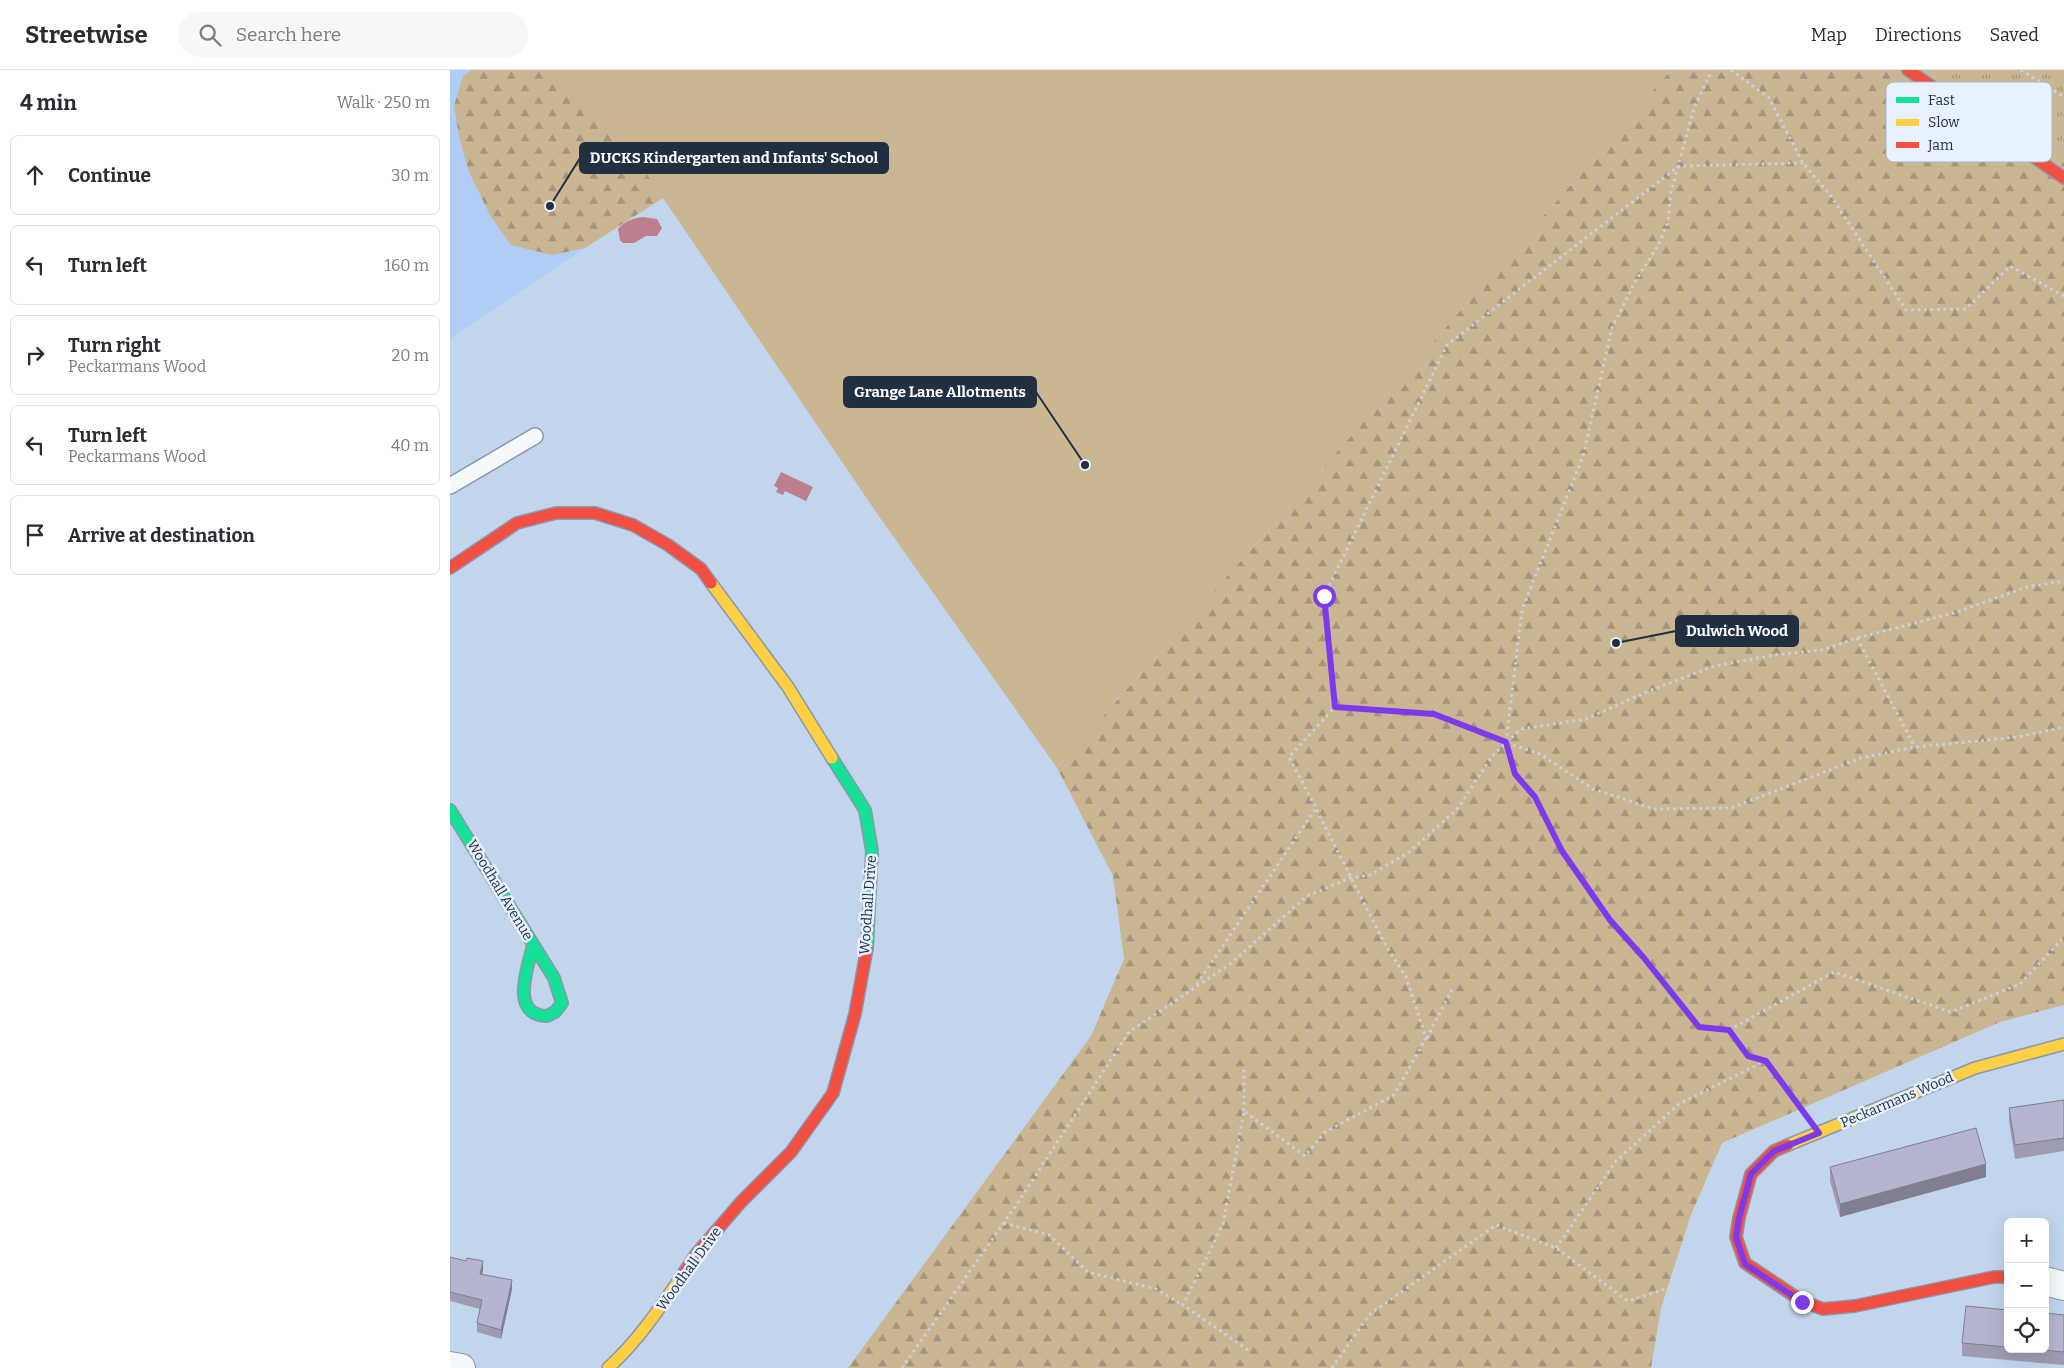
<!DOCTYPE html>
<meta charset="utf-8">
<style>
:root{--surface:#fff;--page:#f7f7f7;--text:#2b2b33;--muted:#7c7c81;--line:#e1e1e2}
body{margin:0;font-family:Bitter,serif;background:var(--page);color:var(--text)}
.controls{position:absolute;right:15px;bottom:15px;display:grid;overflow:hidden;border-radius:8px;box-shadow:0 5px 20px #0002}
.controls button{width:45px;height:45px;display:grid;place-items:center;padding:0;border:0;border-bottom:1px solid var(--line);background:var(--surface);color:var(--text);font:25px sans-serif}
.stop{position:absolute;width:15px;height:15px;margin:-11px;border:4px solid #7c3aed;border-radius:50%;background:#fff}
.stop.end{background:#7c3aed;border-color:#fff;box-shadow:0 1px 5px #0008}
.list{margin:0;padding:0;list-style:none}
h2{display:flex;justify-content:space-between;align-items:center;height:65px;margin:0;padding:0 20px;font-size:21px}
h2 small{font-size:16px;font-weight:400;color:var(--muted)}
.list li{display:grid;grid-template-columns:32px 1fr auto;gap:15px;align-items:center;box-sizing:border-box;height:80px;margin:0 10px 10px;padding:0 10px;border:1px solid var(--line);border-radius:8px}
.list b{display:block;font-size:19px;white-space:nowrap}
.list p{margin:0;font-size:16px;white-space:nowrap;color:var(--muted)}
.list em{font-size:16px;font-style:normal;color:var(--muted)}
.icon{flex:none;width:28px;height:28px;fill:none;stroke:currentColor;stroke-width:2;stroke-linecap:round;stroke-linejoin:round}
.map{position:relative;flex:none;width:1614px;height:1298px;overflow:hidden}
header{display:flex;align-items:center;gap:30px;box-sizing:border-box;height:70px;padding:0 25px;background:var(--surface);border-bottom:1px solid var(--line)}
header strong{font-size:24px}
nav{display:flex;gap:28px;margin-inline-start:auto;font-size:18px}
.search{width:350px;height:45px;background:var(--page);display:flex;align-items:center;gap:12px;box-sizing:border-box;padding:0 18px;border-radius:28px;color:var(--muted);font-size:19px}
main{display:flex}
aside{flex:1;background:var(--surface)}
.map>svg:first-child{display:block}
</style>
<header>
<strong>Streetwise</strong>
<div class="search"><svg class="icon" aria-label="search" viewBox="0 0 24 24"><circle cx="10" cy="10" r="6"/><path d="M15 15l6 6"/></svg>Search here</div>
<nav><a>Map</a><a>Directions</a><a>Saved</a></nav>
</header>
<main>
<aside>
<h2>4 min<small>Walk · 250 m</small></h2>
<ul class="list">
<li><svg class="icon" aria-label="ahead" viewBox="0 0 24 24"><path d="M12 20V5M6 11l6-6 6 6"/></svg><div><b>Continue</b></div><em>30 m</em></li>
<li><svg class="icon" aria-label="left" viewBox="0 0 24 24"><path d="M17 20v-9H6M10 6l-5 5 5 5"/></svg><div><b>Turn left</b></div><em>160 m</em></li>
<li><svg class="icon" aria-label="right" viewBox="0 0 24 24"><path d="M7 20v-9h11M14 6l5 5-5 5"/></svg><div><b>Turn right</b><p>Peckarmans Wood</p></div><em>20 m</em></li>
<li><svg class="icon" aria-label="left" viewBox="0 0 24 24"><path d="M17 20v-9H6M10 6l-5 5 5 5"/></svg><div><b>Turn left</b><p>Peckarmans Wood</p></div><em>40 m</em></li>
<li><svg class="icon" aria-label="arrive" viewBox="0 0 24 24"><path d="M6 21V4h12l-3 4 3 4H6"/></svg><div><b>Arrive at destination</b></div></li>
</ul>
</aside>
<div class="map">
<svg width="1614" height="1298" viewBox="0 0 1614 1298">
<defs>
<pattern id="forest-firs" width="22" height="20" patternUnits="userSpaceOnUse" patternTransform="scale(1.25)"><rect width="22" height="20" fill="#cbb694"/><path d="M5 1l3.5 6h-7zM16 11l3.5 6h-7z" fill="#a4947a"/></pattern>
<pattern id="park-tufts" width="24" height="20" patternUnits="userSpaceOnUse" patternTransform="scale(1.25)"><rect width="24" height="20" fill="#cbb694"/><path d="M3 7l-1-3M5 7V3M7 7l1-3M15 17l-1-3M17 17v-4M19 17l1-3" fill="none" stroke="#a4947a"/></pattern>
</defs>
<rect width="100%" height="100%" fill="#c2d5ed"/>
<path fill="#b0cef5" d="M 0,0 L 102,0 L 213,128 L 135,178 L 0,269 Z"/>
<g fill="url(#forest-firs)">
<path d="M 22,0 L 210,0 L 255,186 L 213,128 L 135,178 L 102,185 L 61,175 L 41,147 L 19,102 L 9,67 L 4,36 L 13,6 Z"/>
<path d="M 1221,0 L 1600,0 L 1614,8 L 1614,935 L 1550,952 L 1272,1073 L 1241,1145 L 1211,1238 L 1201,1298 L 398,1298 L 641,966 L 674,889 L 663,806 L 607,698 L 828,449 Z"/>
</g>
<path fill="url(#park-tufts)" d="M 1472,0 L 1614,0 L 1614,93 Z"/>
<path fill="#cbb694" d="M 102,0 L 1221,0 L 828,449 L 607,698 L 426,442 L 196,103 Z"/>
<g fill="#bd7f8d">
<path d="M 193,147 L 207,149 L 212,158 L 207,166 L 196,166 L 184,173 L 173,173 L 170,170 L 168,159 C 175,151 183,148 193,147 Z"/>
<path d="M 331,402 L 363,417 L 356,431 L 335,421 L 333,425 L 326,422 L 328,418 L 324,416 Z"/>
</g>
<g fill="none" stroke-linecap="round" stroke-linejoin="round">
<g stroke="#8a98ab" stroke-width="18">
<path id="lane" d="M 0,416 L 85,366"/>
</g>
<g stroke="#8a98ab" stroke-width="30">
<g id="street">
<path d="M 1595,1211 L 1614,1216"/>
<path d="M 0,1296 L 11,1298"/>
</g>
</g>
<g stroke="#8a98ab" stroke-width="14">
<g id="fast">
<path d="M 382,688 L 415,740 L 422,781 L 417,878"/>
<path d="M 0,740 L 104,908 L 112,933 L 105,942 L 97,946 C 59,945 78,897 83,875"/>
</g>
</g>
<g stroke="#8a98ab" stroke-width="14">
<g id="slow">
<path d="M 261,513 L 338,617 L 382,688"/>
<path d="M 1338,1075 L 1525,998 L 1614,974"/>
<path d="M 158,1298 C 188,1271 210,1238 233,1204"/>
</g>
</g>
<g stroke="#8a98ab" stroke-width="14">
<g id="jam">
<path d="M 1458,0 L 1614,108"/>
<path d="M 0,498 L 67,453 L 106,443 L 145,443 L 183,455 L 218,475 L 251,499 L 261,513"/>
<path d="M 1338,1075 L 1324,1081 L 1301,1104 L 1289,1148 L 1286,1167 L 1295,1193 L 1352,1231 L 1373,1239 L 1405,1236 L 1544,1207 L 1558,1207"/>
<path d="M 233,1204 L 247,1183 L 291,1132 L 341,1082 L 383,1023 L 405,944 L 417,878"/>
</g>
</g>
<g stroke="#cdd3da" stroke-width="3" stroke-dasharray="2.5 4" stroke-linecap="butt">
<path d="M 1281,0 L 1319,28 L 1353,93 L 1380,125 L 1456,240 L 1516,239 L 1560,196 L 1614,226"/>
<path d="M 1571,0 L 1614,27"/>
<path d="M 1407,568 L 1465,677"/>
<path d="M 885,637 L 984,644 L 1056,672 L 1065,704 L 1085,727 L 1112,781 L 1160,850 L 1194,888 L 1249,957 L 1279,960 L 1298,986 L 1316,991 L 1353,1040"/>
<path d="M 1056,672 L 1072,540 L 1133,386 L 1162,258 L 1186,210 L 1209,174 L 1218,151 L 1221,122 L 1244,38 L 1262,0"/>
<path d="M 1057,673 L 1090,684 L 1143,719 L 1204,739 L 1281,738 L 1411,688 L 1465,677 L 1568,667 L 1614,657"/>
<path d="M 747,914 L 866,738 L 839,687 L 885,637 L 874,526 L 997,275 L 1229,96 L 1353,93"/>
<path d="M 1279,960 L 1384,902 L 1501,942 L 1570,914 L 1614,867"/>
<path d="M 977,968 L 1003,917"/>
<path d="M 794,1041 L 794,996"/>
<path d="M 554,1153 L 599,1165 L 638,1202 L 706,1219 L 733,1235"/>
<path d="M 1106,1178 L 1166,1091 L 1229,1034 L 1315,991"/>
<path d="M 798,1280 L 733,1235 L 773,1154 L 794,1041 L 855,1086 L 875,1062 L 944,1025 L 976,968 L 956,907 L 936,876 L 866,739"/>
<path d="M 452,1298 L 567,1134 L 679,962 L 780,894 L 857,826 L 900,808 L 920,805 L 958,783 L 1008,738 L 1042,686 L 1071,659 L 1136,649 L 1194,623 L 1264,596 L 1324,585 L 1372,580 L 1407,568 L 1504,543 L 1577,517 L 1614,511"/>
<path d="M 882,1298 L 920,1244 L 1046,1155 L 1106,1178 L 1178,1231 L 1268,1202"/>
</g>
<use href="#lane" stroke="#f6f9fc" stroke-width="15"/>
<use href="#street" stroke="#f6f9fc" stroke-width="28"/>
<use href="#fast" stroke="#16e098" stroke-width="11"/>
<use href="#slow" stroke="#ffcf43" stroke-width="11"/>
<use href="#jam" stroke="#f24e42" stroke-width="11"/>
</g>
<g fill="#9d9cb2">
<path d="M 1614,1030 L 1614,1081 L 1565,1089 L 1559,1051 L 1559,1038 Z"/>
<path d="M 1380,1097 L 1536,1107 L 1390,1147 L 1380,1111 Z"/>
<path d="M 0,1187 L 33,1200 L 32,1204 L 62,1219 L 51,1269 L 27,1262 L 27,1253 L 30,1239 L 0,1231 Z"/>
<path d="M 1558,1240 L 1558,1279 L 1595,1279 L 1614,1245 L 1614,1295 L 1512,1286 L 1512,1273 Z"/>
</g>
<g fill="#7f7f91">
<path d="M 1536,1094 L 1536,1107 L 1390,1147 L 1390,1134 Z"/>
<path d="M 33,1191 L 33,1200 L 30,1213 L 30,1204 Z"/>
<path d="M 62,1210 L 62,1219 L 51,1269 L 51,1260 Z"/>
</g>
<g fill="#b6b5cf" stroke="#7f7f91">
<path d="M 1614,1030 L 1614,1068 L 1565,1075 L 1559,1038 Z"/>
<path d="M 1526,1058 L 1536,1094 L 1390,1134 L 1380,1097 Z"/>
<path d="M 0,1187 L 16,1191 L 17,1188 L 33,1191 L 30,1204 L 62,1210 L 51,1260 L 27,1253 L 32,1230 L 0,1222 Z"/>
<path d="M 1516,1236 L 1558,1240 L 1558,1277 L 1512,1273 Z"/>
<path d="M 1595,1243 L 1614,1245 L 1614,1282 L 1583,1279 L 1595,1279 Z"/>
</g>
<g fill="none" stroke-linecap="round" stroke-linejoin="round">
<path stroke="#7c3aed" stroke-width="6" d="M 874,526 L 885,637 L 984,644 L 1056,672 L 1065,704 L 1085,727 L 1112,781 L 1160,850 L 1194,888 L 1249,957 L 1279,960 L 1298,986 L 1316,991 L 1369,1063 L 1324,1081 L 1301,1104 L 1289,1148 L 1286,1167 L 1295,1194 L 1352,1232"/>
</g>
<g text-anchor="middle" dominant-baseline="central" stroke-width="5" stroke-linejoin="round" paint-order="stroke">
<g font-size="14" fill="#212f40" stroke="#e7f1ff">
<text transform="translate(50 820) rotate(59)">Woodhall Avenue</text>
<text transform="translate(418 835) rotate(-86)">Woodhall Drive</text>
<text transform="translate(1447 1030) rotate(-23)">Peckarmans Wood</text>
<text transform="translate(239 1199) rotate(-54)">Woodhall Drive</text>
</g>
</g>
<rect x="1436" y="12" width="166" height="80" rx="8" fill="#e7f1ff" stroke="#acb7c6" stroke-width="1"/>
<rect x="1446" y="27" width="23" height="6" fill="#16e098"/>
<rect x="1446" y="49" width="23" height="7" fill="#ffcf43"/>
<rect x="1446" y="72" width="23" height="6" fill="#f24e42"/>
<g font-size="14" fill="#212f40">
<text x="1478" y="35">Fast</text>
<text x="1478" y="57">Slow</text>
<text x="1478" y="80">Jam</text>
</g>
<path fill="none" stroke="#212f40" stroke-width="2" d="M100 136L130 88M635 395L586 322M1166 573L1226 561"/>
<g fill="#212f40" stroke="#e7f1ff" stroke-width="2">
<circle cx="100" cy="136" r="5"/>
<circle cx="635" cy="395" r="5"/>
<circle cx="1166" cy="573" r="5"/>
</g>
<g fill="#212f40" stroke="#212f40" stroke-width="2">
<rect x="130" y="73" width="308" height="30" rx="5"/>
<rect x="394" y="307" width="192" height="30" rx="5"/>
<rect x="1226" y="546" width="122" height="30" rx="5"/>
</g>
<g font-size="15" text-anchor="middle" font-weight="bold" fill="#fff">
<text x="284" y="93">DUCKS Kindergarten and Infants' School</text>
<text x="490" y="327">Grange Lane Allotments</text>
<text x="1287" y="566">Dulwich Wood</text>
</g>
</svg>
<div class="controls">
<button>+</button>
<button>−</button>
<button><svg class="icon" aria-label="locate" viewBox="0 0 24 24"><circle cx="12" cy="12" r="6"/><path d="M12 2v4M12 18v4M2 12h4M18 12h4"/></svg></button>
</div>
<div class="stop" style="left:874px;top:526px"></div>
<div class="stop end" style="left:1352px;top:1232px"></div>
</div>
</main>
